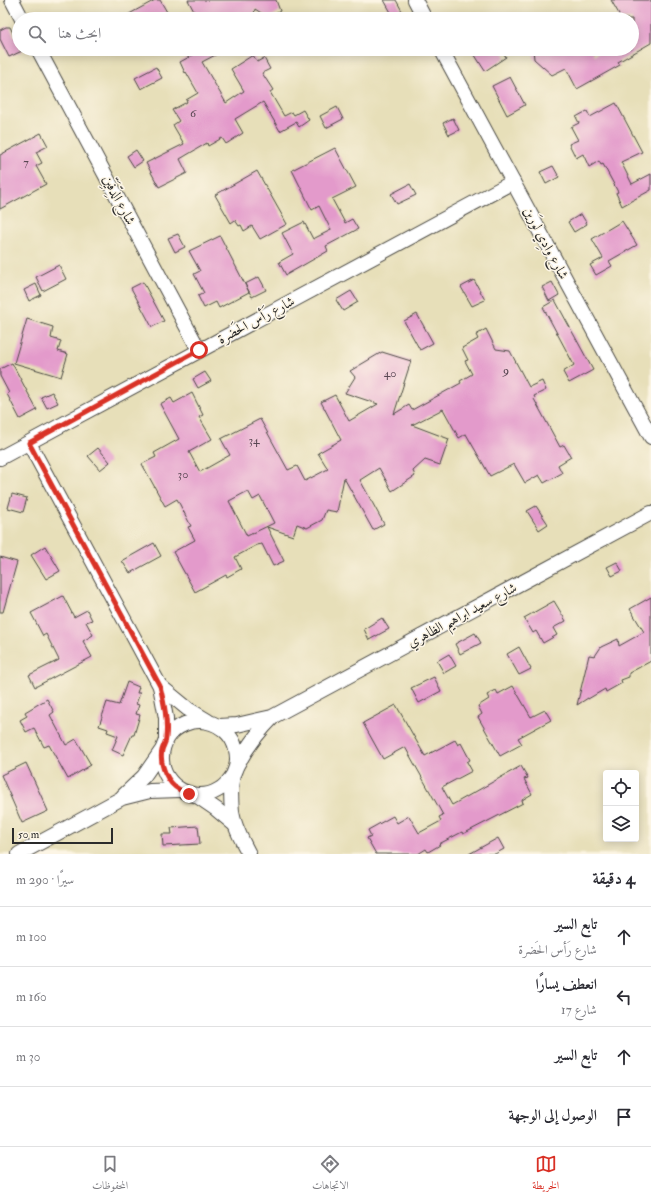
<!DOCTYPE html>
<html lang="ar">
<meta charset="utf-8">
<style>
:root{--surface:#fff;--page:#f7f7f7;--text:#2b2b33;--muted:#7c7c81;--line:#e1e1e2;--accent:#d93025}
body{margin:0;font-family:"IM FELL Double Pica",Amiri,serif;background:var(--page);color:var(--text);direction:rtl}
.controls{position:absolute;right:12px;bottom:12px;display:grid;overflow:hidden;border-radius:4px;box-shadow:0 2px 10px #0003}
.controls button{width:36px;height:36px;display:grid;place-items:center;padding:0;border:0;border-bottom:1px solid var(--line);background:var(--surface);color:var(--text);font:20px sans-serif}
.scale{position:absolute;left:12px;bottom:10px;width:101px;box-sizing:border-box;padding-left:4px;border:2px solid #2b2b2b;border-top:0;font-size:11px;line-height:14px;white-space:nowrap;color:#2b2b2b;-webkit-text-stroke:3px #fcf5e5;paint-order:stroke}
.stop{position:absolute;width:12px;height:12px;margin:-9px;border:3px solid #d93025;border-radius:50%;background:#fff}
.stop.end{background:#d93025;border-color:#fff;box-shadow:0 1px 4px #0008}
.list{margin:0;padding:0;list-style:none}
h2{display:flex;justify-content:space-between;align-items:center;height:52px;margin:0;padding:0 16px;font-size:17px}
h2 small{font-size:13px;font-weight:400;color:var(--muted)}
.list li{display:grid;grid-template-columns:26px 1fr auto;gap:12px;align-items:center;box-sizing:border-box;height:60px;padding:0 16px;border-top:1px solid var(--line)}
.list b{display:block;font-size:15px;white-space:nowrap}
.list p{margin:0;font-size:13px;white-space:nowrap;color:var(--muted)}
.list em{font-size:13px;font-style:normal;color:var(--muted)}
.icon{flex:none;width:22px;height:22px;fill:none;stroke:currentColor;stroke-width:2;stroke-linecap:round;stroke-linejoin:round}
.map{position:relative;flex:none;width:651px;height:854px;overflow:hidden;direction:ltr}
.search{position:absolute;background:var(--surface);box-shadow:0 2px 10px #0003;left:12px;right:12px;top:12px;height:44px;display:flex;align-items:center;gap:10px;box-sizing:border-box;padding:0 14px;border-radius:22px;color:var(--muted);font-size:15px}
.sheet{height:292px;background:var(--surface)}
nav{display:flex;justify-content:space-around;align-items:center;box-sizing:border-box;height:56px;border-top:1px solid var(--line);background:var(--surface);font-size:11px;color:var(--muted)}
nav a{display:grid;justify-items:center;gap:2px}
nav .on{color:var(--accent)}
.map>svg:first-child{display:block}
</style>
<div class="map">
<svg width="651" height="854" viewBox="0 0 651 854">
<rect width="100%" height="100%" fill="#fcf5e5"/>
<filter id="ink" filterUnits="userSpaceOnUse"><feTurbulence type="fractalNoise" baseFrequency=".025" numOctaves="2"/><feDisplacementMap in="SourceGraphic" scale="8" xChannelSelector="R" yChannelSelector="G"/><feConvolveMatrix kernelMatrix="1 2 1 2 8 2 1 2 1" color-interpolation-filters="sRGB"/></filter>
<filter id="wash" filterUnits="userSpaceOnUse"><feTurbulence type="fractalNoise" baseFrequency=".012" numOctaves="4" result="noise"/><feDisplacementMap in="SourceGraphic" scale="16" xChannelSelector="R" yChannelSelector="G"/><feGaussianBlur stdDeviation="0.9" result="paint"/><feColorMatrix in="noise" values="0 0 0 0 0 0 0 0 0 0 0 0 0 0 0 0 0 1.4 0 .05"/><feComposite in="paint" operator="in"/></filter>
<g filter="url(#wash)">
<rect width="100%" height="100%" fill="#e7dfb9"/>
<g id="blocks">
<g fill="#e39acb" fill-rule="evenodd">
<path d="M 155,0 L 160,0 L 171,19 L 120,19 Z"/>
<path d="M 188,0 L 276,0 L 280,11 L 269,18 L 255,9 L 253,19 L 223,14 L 212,19 L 198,19 Z"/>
<path d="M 384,0 L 396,0 L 402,11 L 393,16 Z"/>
<path d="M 611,0 L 651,0 L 651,43 L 618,62 L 620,65 L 577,89 L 566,68 L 552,75 L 534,59 L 533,49 L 591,49 L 594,55 L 605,49 L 632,49 L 632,19 L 617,19 L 619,14 Z"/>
<path d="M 6,27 L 10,27 L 19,45 L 19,49 L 21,49 L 22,51 L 9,57 L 0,39 L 0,30 Z"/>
<path d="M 204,49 L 220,49 L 221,52 L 202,62 L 226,103 L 244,91 L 231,69 L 253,55 L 257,62 L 264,58 L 270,69 L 262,73 L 273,90 L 270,92 L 284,116 L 292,112 L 294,115 L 303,110 L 309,120 L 299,127 L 296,122 L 280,131 L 263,102 L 235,119 L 243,133 L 226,144 L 222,138 L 208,146 L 207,143 L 180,159 L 187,173 L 159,187 L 146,163 L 184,144 L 173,125 L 179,121 L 172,110 L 187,102 L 186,100 L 198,93 L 186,72 L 185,73 L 180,62 Z"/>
<path d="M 471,49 L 501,49 L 506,57 L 485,71 Z"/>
<path d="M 156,67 L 162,78 L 141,89 L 135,78 Z"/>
<path d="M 510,77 L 525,105 L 507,115 L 492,86 Z"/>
<path d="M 616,103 L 642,152 L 621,162 L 632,184 L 651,174 L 651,190 L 622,206 L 616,193 L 618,192 L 603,164 L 601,165 L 599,161 L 589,167 L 583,154 L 576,158 L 569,144 L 578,140 L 571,127 L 579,123 L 576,117 L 587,111 L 590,117 Z"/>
<path d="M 337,107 L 343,119 L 326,128 L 320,116 Z"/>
<path d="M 453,118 L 459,130 L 449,135 L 443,123 Z"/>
<path d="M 41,133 L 48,146 L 36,152 L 42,163 L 36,166 L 46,184 L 0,209 L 0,155 Z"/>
<path d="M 335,148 L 356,187 L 332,199 L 345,223 L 352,219 L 358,229 L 326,246 L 328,251 L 286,275 L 279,262 L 293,254 L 282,233 L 304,222 L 313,239 L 331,230 L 319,206 L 312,210 L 292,170 Z"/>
<path d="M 136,150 L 143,161 L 134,167 L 127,156 Z"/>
<path d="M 553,166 L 559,177 L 546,184 L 540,172 Z"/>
<path d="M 257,171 L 287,224 L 260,239 L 252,226 L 244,231 L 241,225 L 239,226 L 235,220 L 231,223 L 215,195 Z"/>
<path d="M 410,184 L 416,195 L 397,204 L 391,194 Z"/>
<path d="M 581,214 L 587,224 L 574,232 L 568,222 Z"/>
<path d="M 622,221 L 637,245 L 609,261 L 612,266 L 596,275 L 590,265 L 603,258 L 592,239 Z"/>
<path d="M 178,234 L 185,247 L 175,252 L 168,238 Z"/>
<path d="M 220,236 L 249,292 L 219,308 L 216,302 L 204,308 L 198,296 L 204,293 L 194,274 L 200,271 L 189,251 Z"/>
<path d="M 59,265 L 66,279 L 43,291 L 36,277 Z"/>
<path d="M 259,277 L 266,290 L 252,297 L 245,284 Z"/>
<path d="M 474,280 L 485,300 L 472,306 L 461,287 Z"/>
<path d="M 143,282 L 164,321 L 152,327 L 131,288 Z"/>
<path d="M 552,282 L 559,295 L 549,301 L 542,287 Z"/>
<path d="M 36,284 L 41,295 L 29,301 L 24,290 Z"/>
<path d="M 351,291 L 358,302 L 343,311 L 336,300 Z"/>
<path d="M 555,300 L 593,370 L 569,383 L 563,372 L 574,365 L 543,307 Z"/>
<path d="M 417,314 L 433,343 L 420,350 L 404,321 Z"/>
<path d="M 27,319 L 53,327 L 51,338 L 61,341 L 58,351 L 68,354 L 61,377 L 14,363 Z"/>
<path d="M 486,329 L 496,349 L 510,351 L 529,387 L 542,381 L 546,390 L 534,396 L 535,398 L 534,399 L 560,447 L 564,445 L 571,457 L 558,465 L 562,473 L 544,483 L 539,475 L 525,483 L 514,464 L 490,476 L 466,434 L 459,438 L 443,409 L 412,425 L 449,439 L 440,465 L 425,460 L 413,471 L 415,476 L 392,491 L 379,468 L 360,480 L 384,524 L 373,530 L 344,478 L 337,512 L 326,510 L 322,520 L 307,528 L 297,524 L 293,536 L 267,527 L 284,561 L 273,566 L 262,544 L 257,545 L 235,557 L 241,569 L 227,577 L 226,575 L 195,592 L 173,552 L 195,540 L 188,527 L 191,526 L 177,499 L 165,506 L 142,464 L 156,457 L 154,453 L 179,439 L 160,404 L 171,398 L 174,403 L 192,393 L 203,415 L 199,417 L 212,439 L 189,452 L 200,472 L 230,455 L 221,439 L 260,419 L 288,470 L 297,466 L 305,481 L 328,469 L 318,453 L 341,440 L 321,402 L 335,395 L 349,421 L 378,404 L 345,393 L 355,377 L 350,371 L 382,352 L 411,361 L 394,414 L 409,405 L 412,410 L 461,383 L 460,381 L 472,374 L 465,361 L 468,360 L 462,348 L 478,339 L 476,335 ZM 248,491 L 253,500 L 260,496 L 274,523 L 247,536 L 229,501 Z"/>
<path d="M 12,363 L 37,410 L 20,419 L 7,394 L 9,393 L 0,376 L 0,369 Z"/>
<path d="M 205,372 L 211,381 L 198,388 L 193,379 Z"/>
<path d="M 52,392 L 58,403 L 47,408 L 41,397 Z"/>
<path d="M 98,448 L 110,462 L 100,470 L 88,456 Z"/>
<path d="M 12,494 L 27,498 L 23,512 L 8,508 Z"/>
<path d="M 536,506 L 548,524 L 539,530 L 527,511 Z"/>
<path d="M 154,543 L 161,556 L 130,573 L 122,561 Z"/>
<path d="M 45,546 L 60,571 L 46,579 L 31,555 Z"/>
<path d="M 0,557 L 17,562 L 3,612 L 0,612 Z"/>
<path d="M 617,562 L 622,571 L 612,576 L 607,567 Z"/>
<path d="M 63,596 L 74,617 L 87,610 L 92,620 L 86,622 L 93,635 L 83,641 L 92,657 L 35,687 L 29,675 L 59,660 L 46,634 L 43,636 L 31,613 Z"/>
<path d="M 651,597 L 651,661 L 629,673 L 629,677 L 621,680 L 622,683 L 606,692 L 605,689 L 588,699 L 588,698 L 577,705 L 589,655 L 595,656 L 601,647 L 618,639 L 619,646 L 644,632 L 630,609 Z"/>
<path d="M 554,601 L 566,621 L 553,628 L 557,635 L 543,643 L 536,631 L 533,633 L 524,618 Z"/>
<path d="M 382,618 L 389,629 L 369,640 L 364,629 Z"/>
<path d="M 475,633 L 481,643 L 460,654 L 455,644 Z"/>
<path d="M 519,647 L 531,669 L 519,675 L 507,654 Z"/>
<path d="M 449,654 L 456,666 L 444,673 L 437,661 Z"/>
<path d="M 434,677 L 441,691 L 419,703 L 411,688 Z"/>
<path d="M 127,682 L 139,687 L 137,693 L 140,693 L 136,704 L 139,705 L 136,714 L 140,715 L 134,735 L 132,735 L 123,755 L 112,750 L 118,736 L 107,732 L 108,729 L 99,726 L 107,702 L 119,705 Z"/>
<path d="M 513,686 L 531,717 L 545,710 L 551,720 L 518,738 L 522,744 L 500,756 L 478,717 L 482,714 L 478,706 L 489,699 L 487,695 L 496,690 L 498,694 Z"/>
<path d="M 47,699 L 54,712 L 50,715 L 66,745 L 76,739 L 91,765 L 68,779 L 49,745 L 44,747 L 34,728 L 26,732 L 20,720 L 27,716 L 25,712 Z"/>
<path d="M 396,705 L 425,756 L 455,740 L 458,745 L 461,743 L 470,760 L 467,762 L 472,771 L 442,787 L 452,805 L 521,766 L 528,778 L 524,779 L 532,794 L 522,800 L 523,803 L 463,834 L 462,832 L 439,844 L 440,845 L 428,852 L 426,849 L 418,854 L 376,854 L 367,838 L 371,836 L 368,830 L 393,816 L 397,823 L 409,816 L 419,833 L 441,821 L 439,817 L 443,815 L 405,747 L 383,759 L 363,723 Z"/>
<path d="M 26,763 L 48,811 L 22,823 L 1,775 Z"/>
<path d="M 198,826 L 200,844 L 163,846 L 162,834 L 172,834 L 171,828 Z"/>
<path d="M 498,838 L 504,849 L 495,854 L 469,854 Z"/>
</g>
</g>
</g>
<g filter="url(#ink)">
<use href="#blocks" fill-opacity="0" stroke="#474640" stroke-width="1"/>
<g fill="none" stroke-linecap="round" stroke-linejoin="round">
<g stroke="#474640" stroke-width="16">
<g id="minor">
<path d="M 12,0 L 22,19"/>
<path d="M 415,0 L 425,19"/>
<path d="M 38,49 L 199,350"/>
<path d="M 441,49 L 651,437"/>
<path d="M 29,443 L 160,686 L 166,718 L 166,740"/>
<path d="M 0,458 L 513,182"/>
<path d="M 160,686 L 188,709 L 208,721"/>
<path d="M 219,726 L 237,725 L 272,717 L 651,513"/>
<path d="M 237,765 C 247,747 257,733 272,718"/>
<path d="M 233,775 C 229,781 225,787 218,790 C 195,804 163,787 162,760 C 160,725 203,708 227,733 C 235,741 239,755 236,767 C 235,770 234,772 233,775 C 230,787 231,800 232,812 C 234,827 242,840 249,854"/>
<path d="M 123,796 L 144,776 L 162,750"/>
<path d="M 197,796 L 216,809 L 234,824"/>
<path d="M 19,854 L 122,798 L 150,791 L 180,790"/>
</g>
</g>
<use href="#minor" stroke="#fff" stroke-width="14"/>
</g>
</g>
<g fill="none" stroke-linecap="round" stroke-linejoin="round" filter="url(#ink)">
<path stroke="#d93025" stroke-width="5" d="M 189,794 C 186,793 183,792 180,790 C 167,783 159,764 162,750 C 163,746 166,742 166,738 C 168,721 164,703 160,686 L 29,443 L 199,350"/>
</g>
<g text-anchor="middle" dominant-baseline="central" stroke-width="3" stroke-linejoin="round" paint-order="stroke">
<g font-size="12" fill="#594753">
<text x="193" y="113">6</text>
<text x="26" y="162">7</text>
<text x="506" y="370">9</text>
<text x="390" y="373">40</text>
<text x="254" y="440">34</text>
<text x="183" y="474">30</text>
</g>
<g font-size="14" fill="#2b2b2b" stroke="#fcf5e5">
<text transform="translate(119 200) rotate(62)">شارع الدِّفَيِّن</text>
<text transform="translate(546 243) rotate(62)">شارع وادِي لورَين</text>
<text transform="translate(256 320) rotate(-28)">شارع رَأس الحَضرة</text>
<text transform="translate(462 615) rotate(-28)">شارع سعيد ابراهيم الظاهري</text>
</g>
</g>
</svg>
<div class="controls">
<button><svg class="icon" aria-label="locate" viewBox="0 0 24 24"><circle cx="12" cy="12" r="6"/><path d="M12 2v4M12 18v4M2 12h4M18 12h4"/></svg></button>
<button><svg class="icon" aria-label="layers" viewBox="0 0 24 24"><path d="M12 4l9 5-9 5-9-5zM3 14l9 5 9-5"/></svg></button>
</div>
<div class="scale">50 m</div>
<div class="stop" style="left:199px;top:350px"></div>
<div class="stop end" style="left:189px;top:794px"></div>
<div class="search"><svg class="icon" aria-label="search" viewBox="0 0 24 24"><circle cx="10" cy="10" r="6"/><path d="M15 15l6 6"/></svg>ابحث هنا</div>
</div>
<section class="sheet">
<h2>4 دقيقة<small>سيرًا · 290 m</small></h2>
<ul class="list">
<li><svg class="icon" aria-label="ahead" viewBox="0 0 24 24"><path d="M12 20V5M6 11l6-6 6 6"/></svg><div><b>تابع السير</b><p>شارع رَأس الحَضرة</p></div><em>100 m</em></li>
<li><svg class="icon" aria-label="left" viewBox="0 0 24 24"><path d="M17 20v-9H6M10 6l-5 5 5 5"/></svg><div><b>انعطف يسارًا</b><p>شارع 17</p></div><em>160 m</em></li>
<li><svg class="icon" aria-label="ahead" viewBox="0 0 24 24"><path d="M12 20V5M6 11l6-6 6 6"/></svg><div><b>تابع السير</b></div><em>30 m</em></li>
<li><svg class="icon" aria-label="arrive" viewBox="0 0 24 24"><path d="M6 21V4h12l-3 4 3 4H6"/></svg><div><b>الوصول إلى الوجهة</b></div></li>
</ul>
</section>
<nav>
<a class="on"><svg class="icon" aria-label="map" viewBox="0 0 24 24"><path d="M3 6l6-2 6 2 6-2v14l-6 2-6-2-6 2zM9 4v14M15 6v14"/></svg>الخريطة</a>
<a><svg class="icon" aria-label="directions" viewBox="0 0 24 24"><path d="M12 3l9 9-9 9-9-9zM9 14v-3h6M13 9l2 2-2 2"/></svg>الاتجاهات</a>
<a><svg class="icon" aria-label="saved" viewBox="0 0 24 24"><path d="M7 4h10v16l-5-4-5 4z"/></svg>المحفوظات</a>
</nav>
